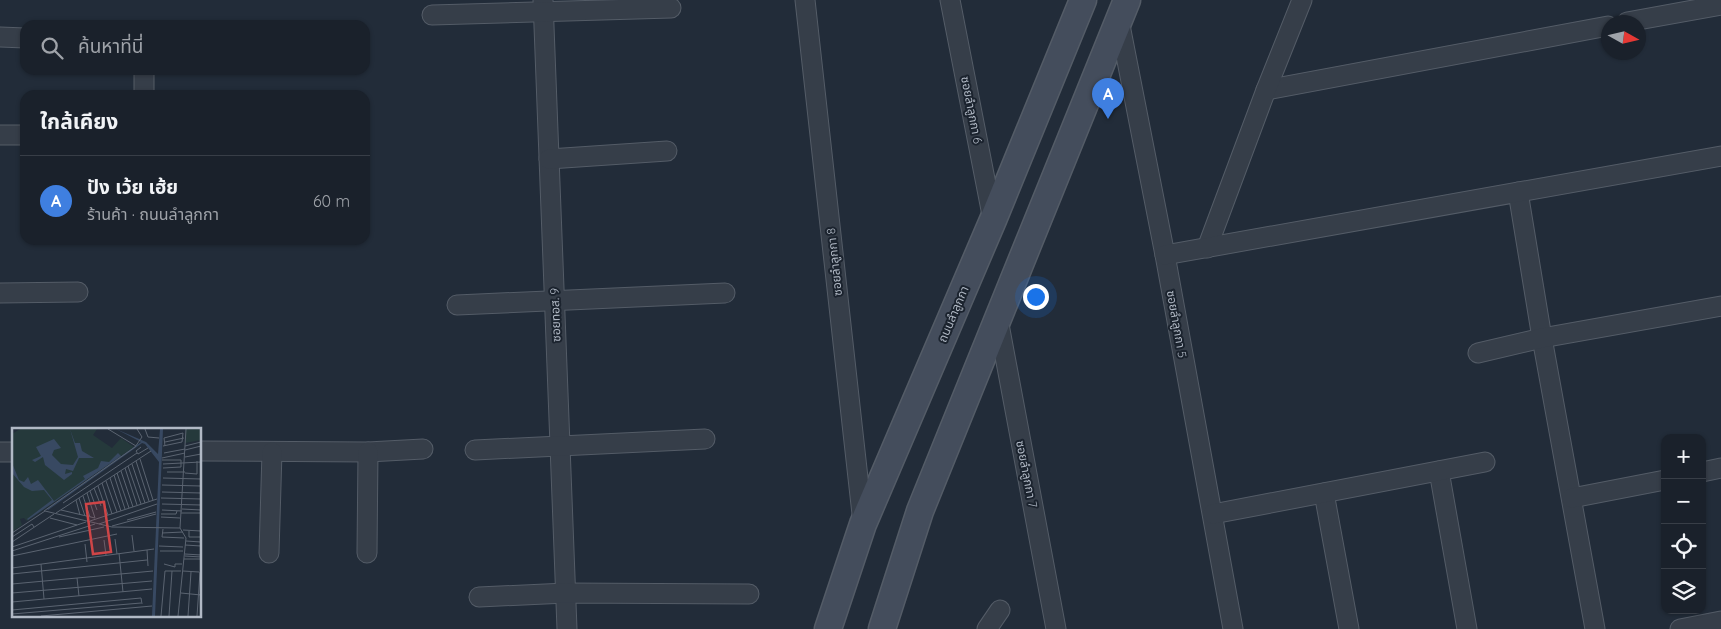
<!DOCTYPE html>
<html lang="th">
<meta charset="utf-8">
<style>
:root{--surface:#1a212b;--page:#272e37;--text:#f1f3f6;--muted:#9fa3a9;--line:#383e47;--accent:#b45309}
body{margin:0;font-family:Quicksand,"Noto Sans Thai",sans-serif;background:var(--page);color:var(--text)}
.controls{position:absolute;right:15px;bottom:15px;display:grid;overflow:hidden;border-radius:10px;box-shadow:0 1px 4px #0004}
.controls button{width:45px;height:45px;display:grid;place-items:center;padding:0;border:0;border-bottom:1px solid var(--line);background:var(--surface);color:var(--text);font:25px sans-serif}
.compass{position:absolute;left:1601px;top:15px;width:45px;height:45px;border-radius:50%;background:var(--surface);box-shadow:0 1px 4px #0004;rotate:98deg}
.you{position:absolute;left:1035px;top:296px;width:18px;height:18px;margin:-12px;border:4px solid #fff;border-radius:50%;background:#1a73e8;box-shadow:0 0 0 8px #1a73e833}
.badge{display:grid;place-items:center;width:32px;height:32px;border-radius:50%;background:var(--accent);color:#fff;font-size:16px;font-weight:700}
.pin{position:absolute;translate:-50% -41px;filter:drop-shadow(0 1px 2px #0008)}
.pin::after{content:'';position:absolute;top:26px;width:18px;height:15px;background:inherit;clip-path:polygon(0 0,100% 0,50% 100%)}
.list{margin:0;padding:0;list-style:none}
h2{display:flex;justify-content:space-between;align-items:center;height:65px;margin:0;padding:0 20px;font-size:21px}
h2 small{font-size:16px;font-weight:400;color:var(--muted)}
.list li{display:grid;grid-template-columns:32px 1fr auto;gap:15px;align-items:center;box-sizing:border-box;height:90px;padding:0 20px;border-top:1px solid var(--line)}
.list b{display:block;font-size:19px;white-space:nowrap}
.list p{margin:0;font-size:16px;white-space:nowrap;color:var(--muted)}
.list em{font-size:16px;font-style:normal;color:var(--muted)}
.icon{flex:none;width:28px;height:28px;fill:none;stroke:currentColor;stroke-width:2;stroke-linecap:round;stroke-linejoin:round}
.map{position:relative;flex:none;width:1721px;height:629px;overflow:hidden}
.search{position:absolute;background:var(--surface);box-shadow:0 1px 4px #0004;left:20px;top:20px;width:350px;height:55px;display:flex;align-items:center;gap:12px;box-sizing:border-box;padding:0 18px;border-radius:15px;color:var(--muted);font-size:19px}
.panel{position:absolute;background:var(--surface);box-shadow:0 1px 4px #0004;left:20px;top:90px;width:350px;height:155px;border-radius:15px}
.map>svg:first-child{display:block}
</style>
<div class="map">
<svg width="1721" height="629" viewBox="0 0 1721 629">
<rect width="100%" height="100%" fill="#222c39"/>
<g fill="none" stroke-linecap="round" stroke-linejoin="round">
<g stroke="#545c67" stroke-width="21">
<g id="minor">
<path d="M 543,0 L 567,629"/>
<path d="M 805,0 L 863,523"/>
<path d="M 950,0 L 993,220"/>
<path d="M 432,15 L 671,8"/>
<path d="M 1119,20 L 1165,255 L 1233,629"/>
<path d="M 1627,22 L 1721,5"/>
<path d="M 0,37 L 25,38"/>
<path d="M 1266,90 L 1608,26"/>
<path d="M 144,95 L 144,70"/>
<path d="M 0,135 L 25,135"/>
<path d="M 549,159 L 667,151"/>
<path d="M 1518,192 L 1542,338 L 1595,629"/>
<path d="M 1207,248 L 1266,90 L 1302,0"/>
<path d="M 1165,255 L 1721,156"/>
<path d="M 0,293 L 78,292"/>
<path d="M 457,305 L 725,293"/>
<path d="M 998,319 L 1056,629"/>
<path d="M 1478,353 L 1542,338 L 1721,306"/>
<path d="M 475,450 L 705,439"/>
<path d="M 200,451 L 368,452 L 423,449"/>
<path d="M 0,452 L 14,452"/>
<path d="M 1439,471 L 1467,629"/>
<path d="M 1702,472 L 1721,468"/>
<path d="M 1324,493 L 1349,629"/>
<path d="M 1572,498 L 1665,480"/>
<path d="M 1213,514 L 1485,462"/>
<path d="M 269,553 L 272,452"/>
<path d="M 367,553 L 368,452"/>
<path d="M 479,597 L 566,593 L 749,594"/>
<path d="M 987,629 L 1000,610"/>
<path d="M 1680,629 L 1721,621"/>
</g>
</g>
<g stroke="#545c67" stroke-width="29">
<g id="secondary">
<path d="M 828,629 L 863,524 L 993,220 L 1083,0"/>
<path d="M 882,629 L 920,511 L 1127,0"/>
</g>
</g>
<use href="#minor" stroke="#363e49" stroke-width="19"/>
<use href="#secondary" stroke="#444d5c" stroke-width="26"/>
</g>
<g text-anchor="middle" dominant-baseline="central" stroke-width="4" stroke-linejoin="round" paint-order="stroke">
<g font-size="12" fill="#b1b9c5" stroke="#1b232e">
<text transform="translate(972 110) rotate(79)">ซอยลำลูกกา 6</text>
<text transform="translate(834 262) rotate(-96)">ซอยลำลูกกา 8</text>
<text transform="translate(953 314) rotate(-67)">ถนนลำลูกกา</text>
<text transform="translate(555 315) rotate(-92)">ซอยทอส. 9</text>
<text transform="translate(1177 324) rotate(80)">ซอยลำลูกกา 5</text>
<text transform="translate(1027 474) rotate(79)">ซอยลำลูกกา 7</text>
</g>
</g>
<g transform="translate(12 428)">
<rect width="189" height="189" fill="#222c39"/>
<path d="M 8,1 L 85,1 L 81,7 L 100,20 L 109,10 L 122,19 L 15,93 L 12,90 L 8,91 L 10,97 L 0,104 L 0,6 ZM 174,1 L 189,1 L 189,12 L 173,15 Z" fill="#25393b"/>
<path d="M 58,1 L 63,15 L 68,15 L 70,23 L 82,30 L 67,30 L 61,43 L 54,41 L 53,46 L 60,44 L 60,46 L 52,52 L 33,37 L 31,29 L 23,34 L 20,32 L 29,28 L 24,19 L 42,11 L 49,20 L 42,22 L 40,27 L 49,36 L 61,37 L 66,29 ZM 104,1 L 134,14 L 146,26 L 148,1 L 151,1 L 143,188 L 140,188 L 147,34 L 133,16 L 130,15 L 126,18 L 36,82 L 35,81 L 129,14 ZM 106,25 L 109,28 L 16,92 L 15,91 L 40,72 L 32,62 L 20,63 L 12,59 L 0,45 L 0,35 L 7,52 L 12,54 L 16,49 L 19,56 L 26,52 L 42,73 L 73,51 L 71,48 L 86,40 L 89,33 L 97,34 Z" fill="#384962"/>
<path fill="none" stroke="#5b6471" stroke-width="1" d="M 96,1 L 124,18M 133,1 L 136,9 L 147,10M 153,14 L 172,10M 151,18 L 170,14 L 171,5 L 152,10 L 153,18M 173,18 L 189,14M 129,19 L 124,23 L 126,26 L 136,20M 173,22 L 189,18M 152,25 L 173,21M 173,29 L 189,26M 150,30 L 173,25M 128,31 L 141,72M 150,32 L 169,32 L 169,39 L 151,40M 124,33 L 137,73M 120,36 L 133,75M 151,36 L 189,34M 116,38 L 129,76M 113,40 L 125,77M 109,43 L 121,79M 155,44 L 173,44M 105,45 L 117,80M 173,45 L 185,46 L 185,33M 102,47 L 113,81M 98,50 L 109,83M 151,50 L 189,51M 94,53 L 105,84M 90,55 L 100,86M 150,57 L 189,58M 86,58 L 96,87M 82,60 L 89,78M 78,63 L 85,82M 150,64 L 189,65M 75,65 L 83,90M 71,68 L 78,89M 67,70 L 73,88M 149,70 L 189,71M 64,72 L 68,87M 51,75 L 125,25M 150,76 L 189,77M 170,81 L 189,82M 49,82 L 83,90M 150,82 L 170,83M 32,83 L 123,19 L 130,9 L 125,1M 44,85 L 139,23M 169,85 L 189,85M 149,86 L 164,86 L 165,83M 149,89 L 168,90M 38,90 L 65,97M 115,92 L 144,84M 78,93 L 145,71M 87,96 L 145,76M 100,98 L 144,86M 168,100 L 174,1M 151,101 L 150,109 L 172,110M 171,102 L 189,103M 177,103 L 177,109 L 189,109M 0,105 L 33,83 L 100,99 L 168,100 L 174,110 L 166,188M 150,105 L 171,104M 120,107 L 122,123M 0,109 L 20,96 L 22,99M 47,109 L 92,99M 103,111 L 105,126M 92,112 L 94,127M 174,113 L 189,114M 0,114 L 42,86M 73,116 L 75,134M 173,117 L 189,118M 147,118 L 171,119M 0,119 L 74,94M 135,122 L 136,138M 0,123 L 83,96M 148,123 L 171,123M 107,125 L 111,164M 173,126 L 189,127M 0,128 L 105,106M 173,128 L 189,129M 172,131 L 189,131M 29,136 L 32,171M 152,136 L 163,139 L 163,136 L 170,136M 0,140 L 142,121M 171,143 L 187,144M 0,146 L 135,132M 65,150 L 67,168M 0,156 L 141,143M 0,165 L 140,153M 169,165 L 189,167M 0,174 L 140,161M 0,182 L 129,170 L 130,176M 0,186 L 129,175M 29,188 L 140,178M 149,188 L 153,143 L 169,143M 157,188 L 160,143M 176,188 L 179,144M 185,188 L 188,144"/>
<path fill="#cf4547" fill-opacity="0.15" stroke="#cf4547" stroke-width="2.5" d="M 92,74 L 99,124 L 81,126 L 74,76 Z"/>
<rect width="189" height="189" fill="none" stroke="#b1b9c5" stroke-width="2.5"/>
</g>
</svg>
<div class="controls">
<button>+</button>
<button>−</button>
<button><svg class="icon" aria-label="locate" viewBox="0 0 24 24"><circle cx="12" cy="12" r="6"/><path d="M12 2v4M12 18v4M2 12h4M18 12h4"/></svg></button>
<button><svg class="icon" aria-label="layers" viewBox="0 0 24 24"><path d="M12 4l9 5-9 5-9-5zM3 14l9 5 9-5"/></svg></button>
</div>
<svg class="compass" viewBox="-18 -18 36 36"><path d="M0-13l5 13h-10z" fill="#e53935"/><path d="M0 13l5-13h-10z" fill="#9fa3a9"/></svg>
<div class="you"></div>
<div class="pin badge" style="left:1108px;top:119px;background:#3f7fe0">A</div>
<div class="search"><svg class="icon" aria-label="search" viewBox="0 0 24 24"><circle cx="10" cy="10" r="6"/><path d="M15 15l6 6"/></svg>ค้นหาที่นี่</div>
<section class="panel">
<h2>ใกล้เคียง<small></small></h2>
<ul class="list">
<li><span class="badge" style="background:#3f7fe0">A</span><div><b>ปัง เว้ย เฮ้ย</b><p>ร้านค้า · ถนนลำลูกกา</p></div><em>60 m</em></li>
</ul>
</section>
</div>
